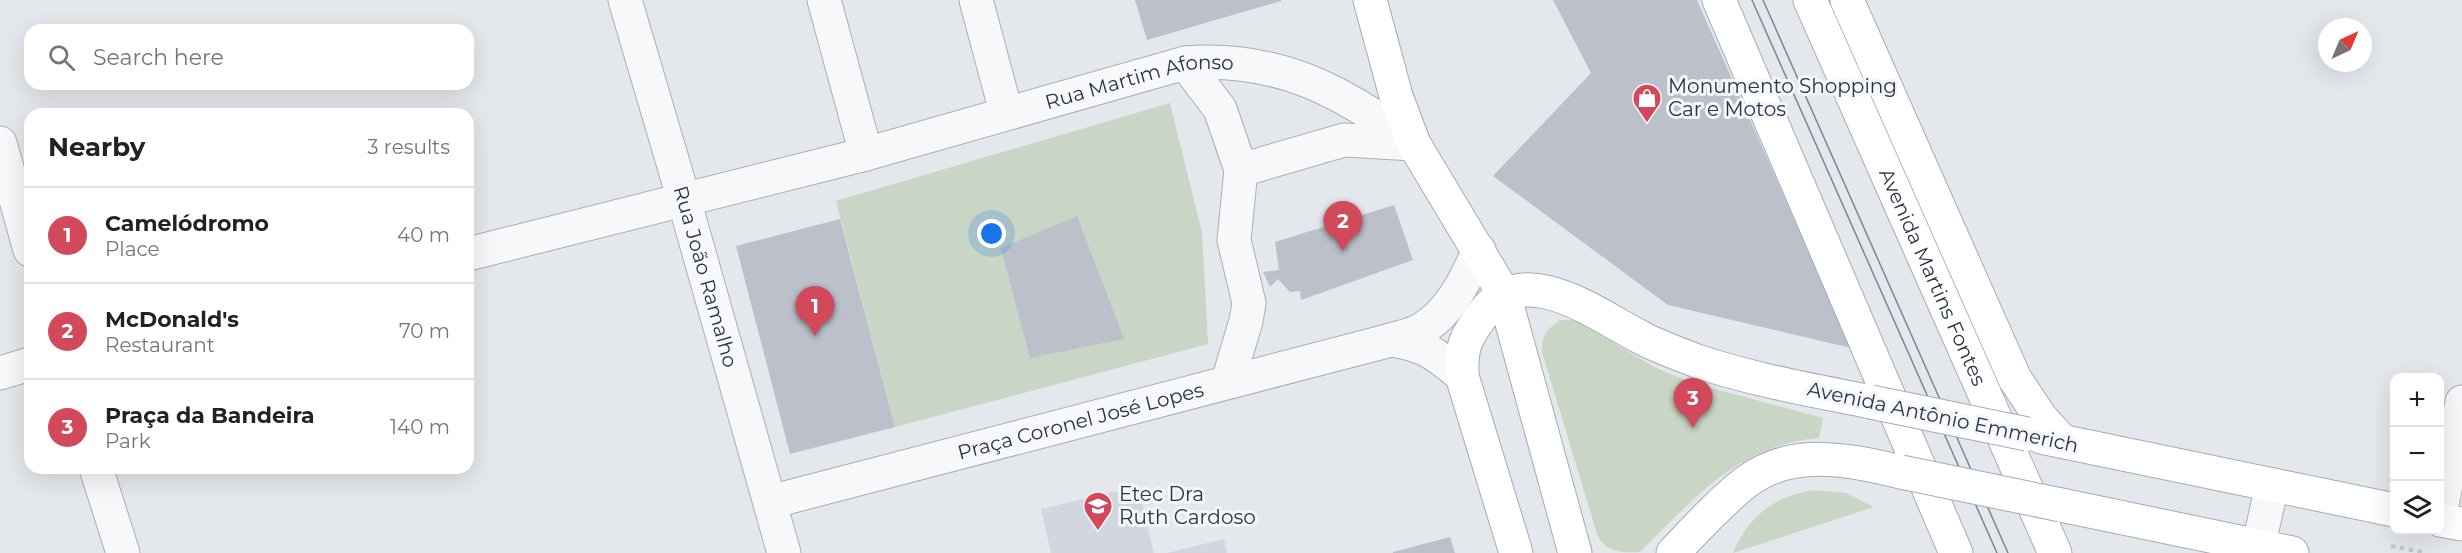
<!DOCTYPE html>
<meta charset="utf-8">
<style>
:root{--surface:#fff;--page:#f2f2f2;--text:#222;--muted:#767676;--line:#e0e0e0;--accent:#d1495b}
body{margin:0;font-family:Montserrat,sans-serif;background:var(--page);color:var(--text)}
.controls{position:absolute;right:18px;bottom:18px;display:grid;overflow:hidden;border-radius:12px;box-shadow:0 6px 24px #0002}
.controls button{width:54px;height:54px;display:grid;place-items:center;padding:0;border:0;border-bottom:2px solid var(--line);background:var(--surface);color:var(--text);font:30px sans-serif}
.compass{position:absolute;left:2318px;top:18px;width:54px;height:54px;border-radius:50%;background:var(--surface);box-shadow:0 6px 24px #0002;rotate:44deg}
.you{position:absolute;left:992px;top:234px;width:21px;height:21px;margin:-15px;border:4px solid #fff;border-radius:50%;background:#1a73e8;box-shadow:0 0 0 9px #1a73e833}
.badge{display:grid;place-items:center;width:39px;height:39px;border-radius:50%;background:var(--accent);color:#fff;font-size:20px;font-weight:700}
.pin{position:absolute;translate:-50% -50px;filter:drop-shadow(0 2px 3px #0008)}
.pin::after{content:'';position:absolute;top:32px;width:21px;height:18px;background:inherit;clip-path:polygon(0 0,100% 0,50% 100%)}
.list{margin:0;padding:0;list-style:none}
h2{display:flex;justify-content:space-between;align-items:center;height:78px;margin:0;padding:0 24px;font-size:26px}
h2 small{font-size:20px;font-weight:400;color:var(--muted)}
.list li{display:grid;grid-template-columns:39px 1fr auto;gap:18px;align-items:center;box-sizing:border-box;height:96px;padding:0 24px;border-top:2px solid var(--line)}
.list b{display:block;font-size:22px;white-space:nowrap}
.list p{margin:0;font-size:20px;white-space:nowrap;color:var(--muted)}
.list em{font-size:20px;font-style:normal;color:var(--muted)}
.icon{flex:none;width:33px;height:33px;fill:none;stroke:currentColor;stroke-width:2;stroke-linecap:round;stroke-linejoin:round}
.map{position:relative;flex:none;width:2462px;height:553px;overflow:hidden}
.search{position:absolute;background:var(--surface);box-shadow:0 6px 24px #0002;left:24px;top:24px;width:450px;height:66px;display:flex;align-items:center;gap:15px;box-sizing:border-box;padding:0 21px;border-radius:18px;color:var(--muted);font-size:22px}
.panel{position:absolute;background:var(--surface);box-shadow:0 6px 24px #0002;left:24px;top:108px;width:450px;height:366px;border-radius:18px}
.map>svg:first-child{display:block}
</style>
<div class="map">
<svg width="2462" height="553" viewBox="0 0 2462 553">
<rect width="100%" height="100%" fill="#e4e7ec"/>
<g fill="#d2d6de">
<path d="M 1138,486 L 1154,553 L 1051,553 L 1041,509 Z"/>
<path d="M 1224,539 L 1227,553 L 1167,553 Z"/>
</g>
<g fill="#c9d6c5">
<path d="M 1170,103 L 1202,233 L 1208,344 L 895,427 L 836,201 Z"/>
<path d="M 1560,320 L 1572,320 L 1584,325 L 1654,367 L 1692,383 L 1823,418 L 1819,438 C 1738,445 1694,499 1640,552 C 1621,553 1609,553 1598,537 L 1542,352 C 1542,335 1547,329 1560,320 Z"/>
<path d="M 1814,490 L 1846,493 L 1874,507 L 1733,553 C 1748,516 1775,496 1814,490 Z"/>
</g>
<g fill="#bbc0ca">
<path d="M 1135,0 L 1281,0 L 1281,1 L 1147,40 Z"/>
<path d="M 1553,0 L 1697,0 L 1851,348 L 1668,305 L 1493,176 L 1591,73 Z"/>
<path d="M 1394,205 L 1413,260 L 1301,300 L 1300,291 L 1290,292 L 1278,279 L 1270,287 L 1263,272 L 1279,270 L 1275,242 Z"/>
<path d="M 1077,216 L 1124,339 L 1030,358 L 1001,248 Z"/>
<path d="M 840,219 L 895,427 L 790,454 L 736,246 Z"/>
<path d="M 1450,537 L 1455,553 L 1393,553 L 1393,552 Z"/>
</g>
<g fill="none" stroke-linecap="round" stroke-linejoin="round">
<g stroke="#a9aeb7" stroke-width="35">
<g id="minor">
<path id="s1" d="M 625,0 L 684,200 L 784,553"/>
<path d="M 824,0 L 866,154"/>
<path d="M 976,0 L 1006,112"/>
<path d="M 1185,63 L 1220,109 L 1241,170 L 1234,240 L 1249,303 L 1246,321 L 1228,381"/>
<path d="M 0,143 L 30,250"/>
<path d="M 1241,170 L 1344,140 L 1414,144"/>
<path id="s2" d="M 468,254 L 866,154 L 1185,63 C 1277,56 1342,90 1414,144"/>
<path d="M 1391,340 C 1400,337 1413,335 1422,329 C 1451,312 1466,279 1479,250"/>
<path d="M 0,373 L 30,364"/>
<path d="M 96,468 L 123,553"/>
<path id="s3" d="M 770,502 L 1391,340 C 1425,345 1436,354 1462,376"/>
<path d="M 2440,515 L 2462,402"/>
<path d="M 2257,553 L 2272,485"/>
</g>
</g>
<g stroke="#a3abb8" stroke-width="35">
<g id="major">
<path d="M 1370,0 L 1396,96 L 1414,144 L 1504,294 L 1575,553"/>
<path d="M 1719,0 L 1956,553"/>
<path id="s4" d="M 1810,0 L 2055,553"/>
<path d="M 1847,0 L 2015,379 L 2041,418 L 2062,441"/>
<path d="M 2041,437 L 2394,510"/>
<path d="M 2061,505 L 2292,553"/>
<path d="M 2440,520 L 2462,524"/>
<path d="M 1516,553 L 1462,376 C 1461,346 1465,338 1483,314 C 1524,257 1598,316 1642,338 C 1659,347 1679,354 1697,361 C 1753,380 1812,390 1871,402"/>
<path d="M 1673,553 C 1696,529 1719,503 1746,482 C 1792,447 1850,460 1901,472"/>
</g>
</g>
<path stroke="#c2c5cb" stroke-width="4" stroke-dasharray="4.5 4.5" stroke-linecap="butt" d="M 2391,546 L 2426,553"/>
<use href="#minor" stroke="#f7f8fa" stroke-width="33"/>
<use href="#major" stroke="#fff" stroke-width="33"/>
<g stroke="#7d8696" stroke-width="1.5">
<path d="M 1752,0 L 1997,553"/>
<path d="M 1763,0 L 2008,553"/>
</g>
<g stroke="#a3abb8" stroke-width="35" stroke-linecap="butt">
<g id="major-bridge">
<path d="M 1871,402 L 2027,434"/>
<path d="M 1901,472 L 2061,505"/>
</g>
</g>
<use href="#major-bridge" stroke="#fff" stroke-width="33"/>
</g>
<defs>
<g id="shop-pin" transform="scale(1.5)"><path d="M0 17L-7.5 6A9.5 9.5 0 1 1 7.5 6Z" fill="#d1495b" stroke="#f4f6f9"/><path d="M-5-2.5h2.3a2.7 3.5 0 0 1 5.4 0H5L5.5 6h-11ZM-1.5-2.5h3a1.5 2.3 0 0 0-3 0Z" fill="#fff"/></g>
<g id="university-pin" transform="scale(1.5)"><path d="M0 17L-7.5 6A9.5 9.5 0 1 1 7.5 6Z" fill="#d1495b" stroke="#f4f6f9"/><path d="M0-5L7-2L0 1L-7-2ZM-4 1L0 2.5L4 1V4Q0 6-4 4Z" fill="#fff"/></g>
</defs>
<g fill-rule="evenodd">
<use href="#shop-pin" x="1647" y="98"/>
<use href="#university-pin" x="1098" y="506"/>
</g>
<g text-anchor="middle" dominant-baseline="central" stroke-width="6" stroke-linejoin="round" paint-order="stroke">
<g font-size="20" fill="#2b3445" stroke="#f4f6f9">
<text stroke="none"><textPath href="#s2" startOffset="694">Rua Martim Afonso</textPath></text>
<text stroke="none"><textPath href="#s1" startOffset="288">Rua João Ramalho</textPath></text>
<text stroke="none"><textPath href="#s4" startOffset="303">Avenida Martins Fontes</textPath></text>
<text transform="translate(1943 417) rotate(12)">Avenida Antônio Emmerich</text>
<text stroke="none"><textPath href="#s3" startOffset="321">Praça Coronel José Lopes</textPath></text>
</g>
<g font-size="20" fill="#2b3445" stroke="#f4f6f9" text-anchor="start">
<text x="1668" y="86">Monumento Shopping<tspan x="1668" dy="23">Car e Motos</tspan></text>
<text x="1119" y="494">Etec Dra<tspan x="1119" dy="23">Ruth Cardoso</tspan></text>
</g>
</g>
</svg>
<div class="controls">
<button>+</button>
<button>−</button>
<button><svg class="icon" aria-label="layers" viewBox="0 0 24 24"><path d="M12 4l9 5-9 5-9-5zM3 14l9 5 9-5"/></svg></button>
</div>
<svg class="compass" viewBox="-18 -18 36 36"><path d="M0-13l5 13h-10z" fill="#e53935"/><path d="M0 13l5-13h-10z" fill="#767676"/></svg>
<div class="you"></div>
<div class="pin badge" style="left:815px;top:336px">1</div>
<div class="pin badge" style="left:1343px;top:251px">2</div>
<div class="pin badge" style="left:1693px;top:428px">3</div>
<div class="search"><svg class="icon" aria-label="search" viewBox="0 0 24 24"><circle cx="10" cy="10" r="6"/><path d="M15 15l6 6"/></svg>Search here</div>
<section class="panel">
<h2>Nearby<small>3 results</small></h2>
<ul class="list">
<li><span class="badge">1</span><div><b>Camelódromo</b><p>Place</p></div><em>40 m</em></li>
<li><span class="badge">2</span><div><b>McDonald's</b><p>Restaurant</p></div><em>70 m</em></li>
<li><span class="badge">3</span><div><b>Praça da Bandeira</b><p>Park</p></div><em>140 m</em></li>
</ul>
</section>
</div>
